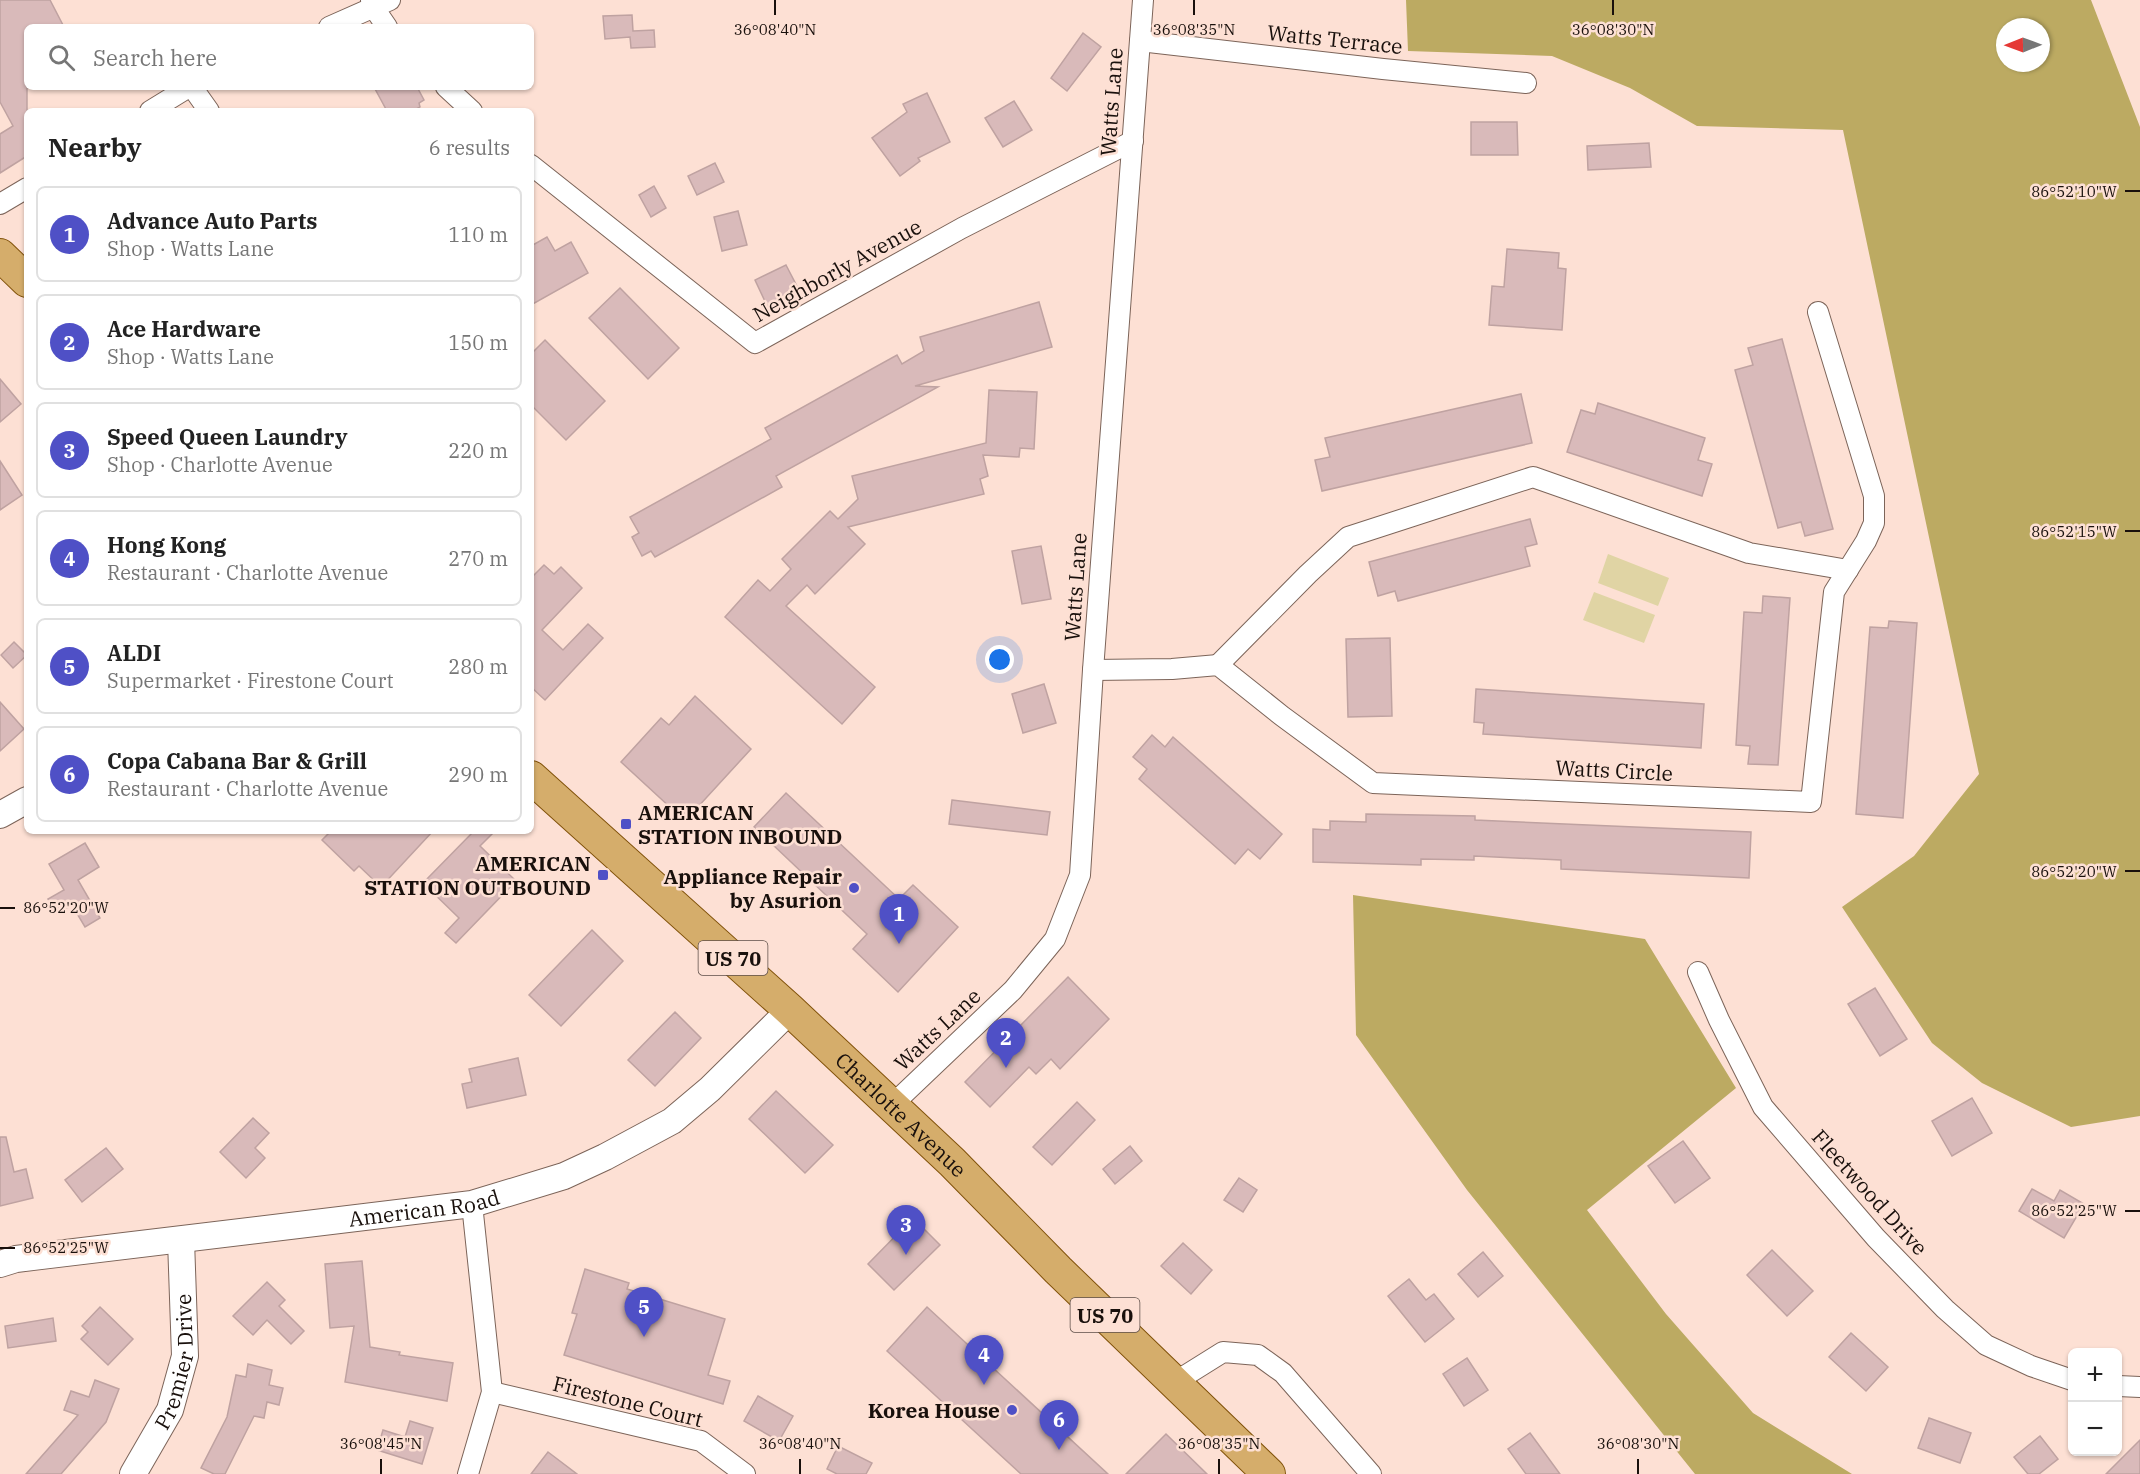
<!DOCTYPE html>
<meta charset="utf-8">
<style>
:root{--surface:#fff;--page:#f6f6f6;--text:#222;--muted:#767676;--line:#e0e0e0;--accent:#4f50c6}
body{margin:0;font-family:"IBM Plex Serif",serif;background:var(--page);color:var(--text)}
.controls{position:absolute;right:18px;bottom:18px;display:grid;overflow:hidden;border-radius:9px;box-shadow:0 2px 4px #0004}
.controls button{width:54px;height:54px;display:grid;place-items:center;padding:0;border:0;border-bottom:2px solid var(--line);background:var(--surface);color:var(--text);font:30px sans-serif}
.compass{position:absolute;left:1996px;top:18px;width:54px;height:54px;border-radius:50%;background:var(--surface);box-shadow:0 2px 4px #0004;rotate:269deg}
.you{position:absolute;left:1000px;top:660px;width:21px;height:21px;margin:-15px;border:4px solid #fff;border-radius:50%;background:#1a73e8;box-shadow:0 0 0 9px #1a73e833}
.badge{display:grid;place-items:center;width:39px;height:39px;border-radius:50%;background:var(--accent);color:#fff;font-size:20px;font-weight:700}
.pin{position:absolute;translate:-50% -50px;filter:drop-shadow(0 2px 3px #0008)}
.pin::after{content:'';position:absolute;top:32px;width:21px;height:18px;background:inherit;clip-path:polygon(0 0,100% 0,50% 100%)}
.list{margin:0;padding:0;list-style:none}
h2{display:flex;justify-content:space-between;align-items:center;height:78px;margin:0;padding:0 24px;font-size:26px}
h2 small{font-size:20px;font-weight:400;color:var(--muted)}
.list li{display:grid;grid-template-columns:39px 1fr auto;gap:18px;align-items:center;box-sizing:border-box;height:96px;margin:0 12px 12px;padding:0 12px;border:2px solid var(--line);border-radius:9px}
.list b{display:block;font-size:22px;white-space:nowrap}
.list p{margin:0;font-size:20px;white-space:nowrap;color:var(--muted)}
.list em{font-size:20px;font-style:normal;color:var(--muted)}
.icon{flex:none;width:33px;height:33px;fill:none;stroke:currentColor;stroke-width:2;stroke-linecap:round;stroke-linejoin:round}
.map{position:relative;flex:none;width:2140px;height:1474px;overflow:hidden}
.search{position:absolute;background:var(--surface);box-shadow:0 2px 4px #0004;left:24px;top:24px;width:510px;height:66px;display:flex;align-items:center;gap:15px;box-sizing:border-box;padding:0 21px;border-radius:9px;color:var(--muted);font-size:22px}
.panel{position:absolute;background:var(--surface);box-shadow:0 2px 4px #0004;left:24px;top:108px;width:510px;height:726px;border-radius:9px}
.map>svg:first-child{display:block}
</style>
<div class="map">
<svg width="2140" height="1474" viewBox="0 0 2140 1474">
<rect width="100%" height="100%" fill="#fde0d4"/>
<g fill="#e0d4a4">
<path d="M 1608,554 L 1669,578 L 1658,606 L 1598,583 Z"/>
<path d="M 1594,592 L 1655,615 L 1644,643 L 1583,620 Z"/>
</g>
<g fill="#bcaa62" fill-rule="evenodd">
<path d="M 1406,0 L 2091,0 L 2140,127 L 2140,1116 L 2071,1127 L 1982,1083 L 1932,1043 L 1842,907 L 1914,856 L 1979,774 L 1843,130 L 1697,126 L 1630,88 L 1552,56 L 1408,51 ZM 2005,27 L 2041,27 L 2041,63 L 2005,63 Z"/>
<path d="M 1353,895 L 1645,939 L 1736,1088 L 1587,1210 L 1666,1314 L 1753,1413 L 1852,1474 L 1695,1474 L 1467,1190 L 1356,1035 Z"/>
</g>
<g fill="#d9baba" stroke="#bfa2a1" stroke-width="1.5">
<path d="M 0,0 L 50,0 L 64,27 L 27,27 L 27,156 L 0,173 L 0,134 L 13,126 L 0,102 Z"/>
<path d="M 632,15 L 633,31 L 654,30 L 655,47 L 631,48 L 630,37 L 605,39 L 603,16 Z"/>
<path d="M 1083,33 L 1101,47 L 1067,91 L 1051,78 Z"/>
<path d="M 374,87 L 417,87 L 424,100 L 419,103 L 420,107 L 413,111 L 387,111 Z"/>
<path d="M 927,93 L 950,142 L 918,158 L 920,161 L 900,176 L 872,138 L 907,112 L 903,104 Z"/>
<path d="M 1014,101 L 1032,130 L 1003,147 L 985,118 Z"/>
<path d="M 1471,122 L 1517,122 L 1518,155 L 1471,155 Z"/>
<path d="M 1649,143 L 1651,167 L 1588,170 L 1587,146 Z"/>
<path d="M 715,163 L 724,182 L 697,195 L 688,176 Z"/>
<path d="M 654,186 L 666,208 L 651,217 L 639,195 Z"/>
<path d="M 738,211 L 747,245 L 722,251 L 714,217 Z"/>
<path d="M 547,237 L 555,251 L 571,242 L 588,273 L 531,305 L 531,246 Z"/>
<path d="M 1507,249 L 1559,253 L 1558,268 L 1566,269 L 1562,330 L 1489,325 L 1492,286 L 1504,287 Z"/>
<path d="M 786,265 L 801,294 L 769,310 L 755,280 Z"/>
<path d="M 620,288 L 679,348 L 648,379 L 589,318 Z"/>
<path d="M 1039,302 L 1052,347 L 915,386 L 938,387 L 776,476 L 782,487 L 655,557 L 651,551 L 642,556 L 632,537 L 639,533 L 630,517 L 771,439 L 765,428 L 897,355 L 902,364 L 924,351 L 920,337 Z"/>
<path d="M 1782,339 L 1833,529 L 1805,536 L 1801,522 L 1778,528 L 1735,370 L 1753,365 L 1748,348 Z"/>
<path d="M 545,340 L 605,401 L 566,440 L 531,405 L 531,354 Z"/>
<path d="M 0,379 L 21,404 L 0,422 Z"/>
<path d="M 989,390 L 1037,392 L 1034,449 L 1020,448 L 1019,457 L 983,455 L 988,476 L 980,479 L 984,494 L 848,527 L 865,544 L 815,594 L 807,585 L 786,606 L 875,687 L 842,724 L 725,617 L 758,580 L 770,591 L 791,569 L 782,559 L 830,511 L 838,519 L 858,499 L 852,476 L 986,443 Z"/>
<path d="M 1521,394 L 1532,443 L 1322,491 L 1315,460 L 1330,457 L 1325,438 Z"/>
<path d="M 1598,403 L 1705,438 L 1698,460 L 1712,464 L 1702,496 L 1567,452 L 1581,410 L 1595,414 Z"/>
<path d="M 0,461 L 22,495 L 0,510 Z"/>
<path d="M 1530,519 L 1537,544 L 1525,547 L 1530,566 L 1398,601 L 1395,591 L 1378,596 L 1369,562 Z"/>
<path d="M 1041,546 L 1051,599 L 1022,604 L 1012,551 Z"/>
<path d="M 544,565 L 554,574 L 561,567 L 582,588 L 542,630 L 563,650 L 588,624 L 603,638 L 545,700 L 531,687 L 531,578 Z"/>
<path d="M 1763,596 L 1790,598 L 1778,765 L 1748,764 L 1750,746 L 1736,745 L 1744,612 L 1762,613 Z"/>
<path d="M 1889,621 L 1917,623 L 1903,818 L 1856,814 L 1870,627 L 1888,628 Z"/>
<path d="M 1390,638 L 1392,716 L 1348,717 L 1346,639 Z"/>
<path d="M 14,642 L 27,655 L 13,668 L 1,655 Z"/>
<path d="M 1044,684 L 1056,723 L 1023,733 L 1012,694 Z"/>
<path d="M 1476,689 L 1704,704 L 1701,748 L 1483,734 L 1484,723 L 1474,722 Z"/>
<path d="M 695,696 L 751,749 L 685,821 L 621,762 L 661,718 L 669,725 Z"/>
<path d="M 0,702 L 24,729 L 0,751 Z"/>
<path d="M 1152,735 L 1165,747 L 1173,737 L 1282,834 L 1260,859 L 1248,849 L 1235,864 L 1139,779 L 1147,769 L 1133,757 Z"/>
<path d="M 786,793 L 899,899 L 913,885 L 958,927 L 898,992 L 853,949 L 867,934 L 754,827 Z"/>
<path d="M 952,800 L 1050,812 L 1047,835 L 949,824 Z"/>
<path d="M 1366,814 L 1475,816 L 1475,820 L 1751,832 L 1749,878 L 1561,869 L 1561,860 L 1474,856 L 1474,860 L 1421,859 L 1421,865 L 1313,862 L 1313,829 L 1330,830 L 1330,821 L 1366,822 Z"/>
<path d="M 331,831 L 433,831 L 381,887 L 359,866 L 354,871 L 322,840 Z"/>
<path d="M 474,831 L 495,831 L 480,846 L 516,881 L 456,943 L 445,933 L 459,918 L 423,883 Z"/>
<path d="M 85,843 L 99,867 L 78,880 L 100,918 L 85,927 L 72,905 L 57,914 L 48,899 L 64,890 L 49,864 Z"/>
<path d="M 592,930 L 623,961 L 561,1026 L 529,995 Z"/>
<path d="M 1068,977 L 1109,1019 L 1060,1069 L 1051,1059 L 1036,1074 L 1029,1067 L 990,1107 L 965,1082 Z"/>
<path d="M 1875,988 L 1907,1039 L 1880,1056 L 1848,1004 Z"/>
<path d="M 675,1012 L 701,1038 L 655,1086 L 628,1060 Z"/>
<path d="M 518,1058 L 526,1095 L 467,1108 L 462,1084 L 472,1082 L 469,1069 Z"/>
<path d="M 776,1091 L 833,1145 L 805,1173 L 749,1119 Z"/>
<path d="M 1972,1098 L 1992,1133 L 1952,1156 L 1932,1121 Z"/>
<path d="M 1077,1102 L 1095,1120 L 1052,1165 L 1033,1147 Z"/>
<path d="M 253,1118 L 269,1133 L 255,1148 L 265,1158 L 246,1178 L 220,1152 Z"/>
<path d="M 0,1137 L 6,1137 L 14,1172 L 26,1169 L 33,1198 L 0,1206 Z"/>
<path d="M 1683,1141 L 1710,1178 L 1675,1203 L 1648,1166 Z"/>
<path d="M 1130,1146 L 1142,1161 L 1115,1184 L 1103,1169 Z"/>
<path d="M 106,1148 L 123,1169 L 82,1202 L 65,1180 Z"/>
<path d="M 1239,1178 L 1257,1190 L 1243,1212 L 1224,1200 Z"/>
<path d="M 2032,1189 L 2054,1201 L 2060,1190 L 2084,1204 L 2064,1238 L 2019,1211 Z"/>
<path d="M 913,1218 L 940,1245 L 894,1290 L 868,1264 Z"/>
<path d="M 1183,1243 L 1212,1270 L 1191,1294 L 1161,1266 Z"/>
<path d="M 1772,1250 L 1813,1291 L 1787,1316 L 1747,1275 Z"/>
<path d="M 1483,1252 L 1503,1276 L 1478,1297 L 1458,1274 Z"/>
<path d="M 362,1261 L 370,1347 L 400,1352 L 399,1355 L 453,1363 L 447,1401 L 345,1382 L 354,1326 L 330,1328 L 325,1264 Z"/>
<path d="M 585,1269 L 629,1283 L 627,1289 L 725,1319 L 708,1375 L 730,1381 L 723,1404 L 564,1355 L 577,1314 L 572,1313 Z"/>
<path d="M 1409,1279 L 1426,1300 L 1434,1294 L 1454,1319 L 1425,1342 L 1388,1296 Z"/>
<path d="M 267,1282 L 285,1300 L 279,1306 L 304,1331 L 291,1344 L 267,1320 L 253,1335 L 233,1316 Z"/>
<path d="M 100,1307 L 133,1339 L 108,1365 L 81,1339 L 88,1332 L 82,1326 Z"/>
<path d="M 927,1307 L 1108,1474 L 1021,1474 L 887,1351 Z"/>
<path d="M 53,1318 L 56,1341 L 8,1348 L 5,1326 Z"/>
<path d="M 1851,1333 L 1888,1367 L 1866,1391 L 1829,1357 Z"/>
<path d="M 1467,1358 L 1488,1390 L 1464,1406 L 1443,1374 Z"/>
<path d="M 248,1364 L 272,1370 L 269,1385 L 283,1388 L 279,1405 L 267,1402 L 264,1418 L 254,1416 L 225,1474 L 214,1474 L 201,1468 L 227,1417 L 236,1375 L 246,1377 Z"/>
<path d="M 95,1380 L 119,1389 L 106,1422 L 61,1474 L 26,1474 L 78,1415 L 64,1410 L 71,1391 L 89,1397 Z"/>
<path d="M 758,1396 L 793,1416 L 779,1441 L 744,1421 Z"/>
<path d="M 1929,1418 L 1971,1433 L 1960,1463 L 1918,1448 Z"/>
<path d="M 410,1421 L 433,1428 L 422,1464 L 377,1450 L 383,1430 L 405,1437 Z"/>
<path d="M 1530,1433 L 1560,1474 L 1526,1474 L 1508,1449 Z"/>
<path d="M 1166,1434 L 1207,1474 L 1126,1474 Z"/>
<path d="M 2040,1436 L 2058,1459 L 2039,1474 L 2028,1474 L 2014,1457 Z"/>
<path d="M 2140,1440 L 2140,1474 L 2106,1474 Z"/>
<path d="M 838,1446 L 872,1463 L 866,1474 L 837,1474 L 827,1469 Z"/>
<path d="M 548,1452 L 577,1474 L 531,1474 Z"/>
</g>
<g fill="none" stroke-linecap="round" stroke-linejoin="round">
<g stroke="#7c6459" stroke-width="22">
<g id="minor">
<path d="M 371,0 L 374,8 L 387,27"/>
<path d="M 329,27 L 390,0"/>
<path d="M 1140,41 L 1383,69 L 1526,83"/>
<path d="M 192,87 L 209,111"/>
<path d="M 446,87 L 472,111"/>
<path d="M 150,111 L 189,87"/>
<path d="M 531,165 L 755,343 L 962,228 L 1133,141"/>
<path d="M 0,204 L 27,188"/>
<path d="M 1218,665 L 1308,574 L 1348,537 L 1533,477 L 1749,553 L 1848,570"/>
<path d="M 1093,670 L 1172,669 L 1218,665 L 1282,716 L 1373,783 L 1811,802 L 1834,592 L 1866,541 L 1874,523 L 1874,496 L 1818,312"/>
<path d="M 1698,972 L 1719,1020 L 1763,1107 L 1876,1238 L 1945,1309 L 1986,1345 L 2031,1366 L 2072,1380"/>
<path d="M 891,1106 L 1013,990 L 1055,939 L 1080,875 L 1093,670 L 1143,0"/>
<path d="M 1175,1382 L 1223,1352 L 1258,1355 L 1283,1373 L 1371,1474"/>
<path d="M 2118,1386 L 2140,1387"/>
<path d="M 492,1392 L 701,1441 L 745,1474"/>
<path d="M 468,1474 L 492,1392 L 472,1204"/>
</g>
</g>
<g stroke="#7c6459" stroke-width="28">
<g id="tertiary">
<path d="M 0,815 L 27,800"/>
<path id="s1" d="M 0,1264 L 16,1259 L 472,1204 L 564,1176 L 605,1157 L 672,1121 L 710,1089 L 790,1010"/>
<path id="s2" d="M 133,1474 L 170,1410 L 185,1356 L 181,1240"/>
</g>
</g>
<g stroke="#81520a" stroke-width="34">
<g id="primary">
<path d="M 0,255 L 27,281"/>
<path id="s3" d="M 531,777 L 790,1010 L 952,1162 L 1058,1270 L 1269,1474"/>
</g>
</g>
<use href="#minor" stroke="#fff" stroke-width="20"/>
<use href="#tertiary" stroke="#fff" stroke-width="26"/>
<use href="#primary" stroke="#d5ad6b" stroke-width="32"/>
</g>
<path fill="none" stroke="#19100c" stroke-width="2" d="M 775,0 L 775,15M 1194,0 L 1194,15M 1613,0 L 1613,15M 2125,191 L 2140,191M 2125,531 L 2140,531M 2125,871 L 2140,871M 0,908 L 15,908M 2125,1211 L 2140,1211M 0,1248 L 15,1248M 381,1459 L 381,1474M 800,1459 L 800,1474M 1219,1459 L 1219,1474M 1638,1459 L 1638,1474"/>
<g fill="#4f50c6" stroke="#fde0d4" stroke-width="2">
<rect x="620" y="818" width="12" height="12" rx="3"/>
<rect x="597" y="869" width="12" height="12" rx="3"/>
<circle cx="854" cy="888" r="6"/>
<circle cx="1012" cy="1410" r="6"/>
</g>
<g text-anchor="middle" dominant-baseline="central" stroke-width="5" stroke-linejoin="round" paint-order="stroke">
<g fill="#fde0d4" stroke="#5d4e48" stroke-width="1.5">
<rect x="698.5" y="941" width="69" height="34" rx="4.5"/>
<rect x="1070.5" y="1298" width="69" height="34" rx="4.5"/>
</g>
<g font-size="20" font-weight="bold" fill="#19100c">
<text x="733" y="958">US 70</text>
<text x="1105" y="1315">US 70</text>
</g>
<g font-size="21" fill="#19100c" stroke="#fde0d4">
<text transform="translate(1335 39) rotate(6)">Watts Terrace</text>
<text transform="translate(1111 102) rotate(-86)">Watts Lane</text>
<text transform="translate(837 270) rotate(-29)">Neighborly Avenue</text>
<text transform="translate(1075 587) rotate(-86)">Watts Lane</text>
<text transform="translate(1614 770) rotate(3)">Watts Circle</text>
<text transform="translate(937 1029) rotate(-43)">Watts Lane</text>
<text stroke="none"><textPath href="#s3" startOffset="501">Charlotte Avenue</textPath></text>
<text transform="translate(1870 1192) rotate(48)">Fleetwood Drive</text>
<text stroke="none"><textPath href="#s1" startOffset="428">American Road</textPath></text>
<text stroke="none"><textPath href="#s2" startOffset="123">Premier Drive</textPath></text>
<text transform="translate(628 1401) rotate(14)">Firestone Court</text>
</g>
<g font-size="21" font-weight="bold" fill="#19100c" stroke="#fde0d4" text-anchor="end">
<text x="638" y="812" text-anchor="start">AMERICAN<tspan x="638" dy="24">STATION INBOUND</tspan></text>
<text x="591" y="863">AMERICAN<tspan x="591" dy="24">STATION OUTBOUND</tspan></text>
<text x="842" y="876">Appliance Repair<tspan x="842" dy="24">by Asurion</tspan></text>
<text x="1000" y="1410">Korea House</text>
</g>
</g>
<g font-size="15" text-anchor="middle" fill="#19100c" stroke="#fde0d4" stroke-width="5" stroke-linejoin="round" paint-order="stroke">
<text x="775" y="35">36°08'40"N</text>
<text x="1194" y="35">36°08'35"N</text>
<text x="1613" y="35">36°08'30"N</text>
<text x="2074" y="197">86°52'10"W</text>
<text x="2074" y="537">86°52'15"W</text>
<text x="2074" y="877">86°52'20"W</text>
<text x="66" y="913">86°52'20"W</text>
<text x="2074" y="1216">86°52'25"W</text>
<text x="66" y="1253">86°52'25"W</text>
<text x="381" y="1449">36°08'45"N</text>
<text x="800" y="1449">36°08'40"N</text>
<text x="1219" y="1449">36°08'35"N</text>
<text x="1638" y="1449">36°08'30"N</text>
</g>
</svg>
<div class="controls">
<button>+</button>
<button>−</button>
</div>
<svg class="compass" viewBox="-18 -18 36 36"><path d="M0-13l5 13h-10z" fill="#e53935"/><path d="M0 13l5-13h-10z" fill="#767676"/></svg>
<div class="you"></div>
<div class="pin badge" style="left:899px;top:944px">1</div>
<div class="pin badge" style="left:1006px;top:1068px">2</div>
<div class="pin badge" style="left:906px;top:1255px">3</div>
<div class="pin badge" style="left:984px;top:1385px">4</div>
<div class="pin badge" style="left:644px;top:1337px">5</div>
<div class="pin badge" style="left:1059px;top:1450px">6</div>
<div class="search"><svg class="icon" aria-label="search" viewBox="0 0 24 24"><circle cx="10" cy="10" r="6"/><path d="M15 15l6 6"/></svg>Search here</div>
<section class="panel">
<h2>Nearby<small>6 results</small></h2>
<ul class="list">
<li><span class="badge">1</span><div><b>Advance Auto Parts</b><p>Shop · Watts Lane</p></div><em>110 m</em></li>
<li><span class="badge">2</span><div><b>Ace Hardware</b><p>Shop · Watts Lane</p></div><em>150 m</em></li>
<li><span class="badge">3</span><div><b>Speed Queen Laundry</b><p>Shop · Charlotte Avenue</p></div><em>220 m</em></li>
<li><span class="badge">4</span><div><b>Hong Kong</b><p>Restaurant · Charlotte Avenue</p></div><em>270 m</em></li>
<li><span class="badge">5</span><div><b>ALDI</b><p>Supermarket · Firestone Court</p></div><em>280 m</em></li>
<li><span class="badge">6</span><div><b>Copa Cabana Bar &amp; Grill</b><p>Restaurant · Charlotte Avenue</p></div><em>290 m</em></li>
</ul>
</section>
</div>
